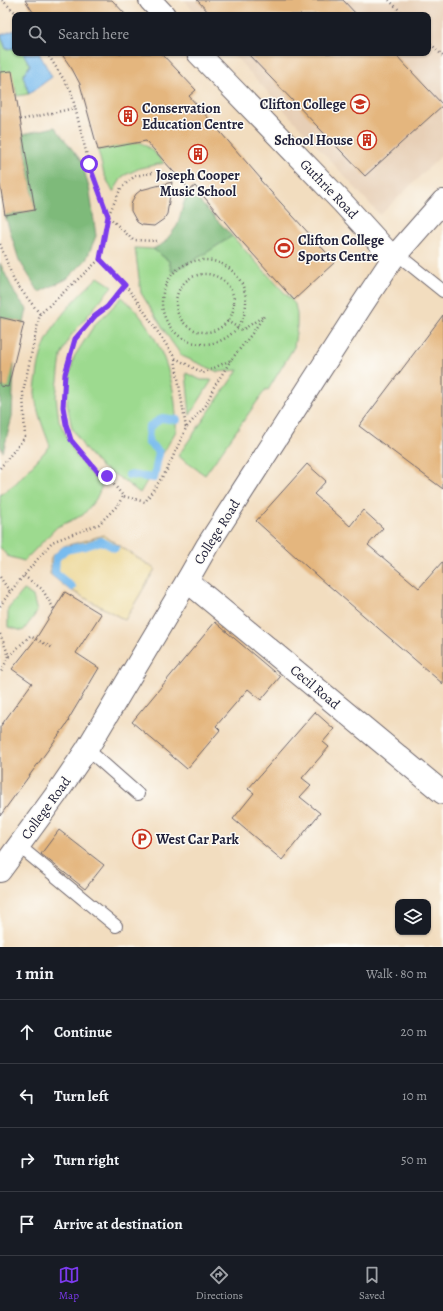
<!DOCTYPE html>
<meta charset="utf-8">
<style>
:root{--surface:#171b24;--page:#20242c;--text:#f1f3f6;--muted:#9ea1a6;--line:#363941;--accent:#7c3aed}
body{margin:0;font-family:Alegreya,serif;background:var(--page);color:var(--text)}
.controls{position:absolute;right:12px;bottom:12px;display:grid;overflow:hidden;border-radius:8px;box-shadow:0 1px 3px #0004}
.controls button{width:36px;height:36px;display:grid;place-items:center;padding:0;border:0;border-bottom:1px solid var(--line);background:var(--surface);color:var(--text);font:20px sans-serif}
.stop{position:absolute;width:12px;height:12px;margin:-9px;border:3px solid #7c3aed;border-radius:50%;background:#fff}
.stop.end{background:#7c3aed;border-color:#fff;box-shadow:0 1px 4px #0008}
.list{margin:0;padding:0;list-style:none}
h2{display:flex;justify-content:space-between;align-items:center;height:52px;margin:0;padding:0 16px;font-size:17px}
h2 small{font-size:13px;font-weight:400;color:var(--muted)}
.list li{display:grid;grid-template-columns:26px 1fr auto;gap:12px;align-items:center;box-sizing:border-box;height:64px;padding:0 16px;border-top:1px solid var(--line)}
.list b{display:block;font-size:15px;white-space:nowrap}
.list em{font-size:13px;font-style:normal;color:var(--muted)}
.icon{flex:none;width:22px;height:22px;fill:none;stroke:currentColor;stroke-width:2;stroke-linecap:round;stroke-linejoin:round}
.map{position:relative;flex:none;width:443px;height:947px;overflow:hidden}
.search{position:absolute;background:var(--surface);box-shadow:0 1px 3px #0004;left:12px;right:12px;top:12px;height:44px;display:flex;align-items:center;gap:10px;box-sizing:border-box;padding:0 14px;border-radius:8px;color:var(--muted);font-size:15px}
.sheet{height:308px;background:var(--surface)}
nav{display:flex;justify-content:space-around;align-items:center;box-sizing:border-box;height:56px;border-top:1px solid var(--line);background:var(--surface);font-size:11px;color:var(--muted)}
nav a{display:grid;justify-items:center;gap:2px}
nav .on{color:var(--accent)}
.map>svg:first-child{display:block}
</style>
<div class="map">
<svg width="443" height="947" viewBox="0 0 443 947">
<rect width="100%" height="100%" fill="#fdfcf7"/>
<filter id="ink" filterUnits="userSpaceOnUse"><feTurbulence type="fractalNoise" baseFrequency=".025" numOctaves="2"/><feDisplacementMap in="SourceGraphic" scale="8" xChannelSelector="R" yChannelSelector="G"/><feConvolveMatrix kernelMatrix="1 2 1 2 8 2 1 2 1" color-interpolation-filters="sRGB"/></filter>
<filter id="wash" filterUnits="userSpaceOnUse"><feTurbulence type="fractalNoise" baseFrequency=".012" numOctaves="4" result="noise"/><feDisplacementMap in="SourceGraphic" scale="16" xChannelSelector="R" yChannelSelector="G"/><feGaussianBlur stdDeviation="0.9" result="paint"/><feColorMatrix in="noise" values="0 0 0 0 0 0 0 0 0 0 0 0 0 0 0 0 0 1.4 0 .05"/><feComposite in="paint" operator="in"/></filter>
<g filter="url(#wash)">
<rect width="100%" height="100%" fill="#f2ddbf"/>
<path fill="#e7cfb6" d="M 184,0 L 443,0 L 443,154 L 380,215 L 232,53 L 428,53 L 428,15 L 197,15 Z"/>
<g fill="#9dda8f" stroke="#607e65">
<path d="M 0,34 L 6,49 L 15,48 L 15,53 L 23,53 L 30,65 L 23,76 L 29,94 L 17,96 L 15,87 L 0,81 Z"/>
<path d="M 140,142 L 152,150 L 164,163 L 140,168 L 123,176 L 113,192 L 104,174 L 98,150 Z"/>
<path d="M 232,236 L 295,304 L 297,314 L 297,326 L 294,347 L 268,390 L 266,389 L 205,475 L 178,456 L 238,370 L 218,372 L 182,356 L 171,341 L 141,293 L 135,248 L 153,249 L 169,261 L 172,272 L 203,255 Z"/>
<path d="M 98,277 L 112,286 L 69,338 L 61,356 L 56,397 L 59,421 L 78,459 L 97,481 L 103,484 L 96,499 L 83,515 L 57,527 L 24,561 L 7,556 L 0,547 L 0,495 L 16,483 L 50,446 C 44,429 36,411 35,393 C 35,388 36,382 37,377 C 41,332 67,307 98,277 Z"/>
<path d="M 122,297 C 127,302 133,307 137,312 C 164,345 178,389 176,431 L 140,493 L 120,478 L 101,467 L 85,449 L 72,428 L 67,404 L 68,383 L 74,357 L 95,324 L 107,313 Z"/>
<path d="M 186,373 L 201,380 L 212,380 L 190,415 Z"/>
<path d="M 24,590 L 33,596 L 37,612 L 23,631 L 8,627 L 8,609 Z"/>
</g>
<g fill="#7eba7a" stroke="#506e5a">
<path d="M 55,127 L 82,162 L 90,192 L 96,236 L 86,260 L 67,279 L 39,292 L 19,260 L 5,215 L 35,210 L 23,134 Z"/>
<path d="M 188,189 L 232,236 L 203,255 L 172,272 L 169,261 L 153,249 L 164,243 L 177,226 Z"/>
<path d="M 0,263 L 15,294 L 27,309 L 24,323 L 0,317 L 0,302 L 2,297 L 0,297 Z"/>
<path d="M 0,359 L 14,363 L 12,417 L 3,452 L 0,445 Z"/>
</g>
<path fill="#eeda9e" stroke="#887e6c" d="M 103,535 L 155,569 L 125,620 L 67,588 L 50,574 L 51,557 L 64,546 L 88,540 Z"/>
<g fill="#78bbee" stroke="#4d6e94">
<path d="M 15,30 L 15,48 L 6,49 L 1,35 Z"/>
<path d="M 23,53 L 39,53 L 52,77 L 29,94 L 23,76 L 30,65 Z"/>
</g>
<g fill="none" stroke-linecap="round" stroke-linejoin="round">
<g stroke="#78bbee" stroke-width="8">
<path d="M 129,475 L 154,478 L 159,452 L 148,442 L 149,427 L 162,418 L 177,420"/>
<path d="M 72,587 L 55,573 L 56,558 L 65,550 L 86,546 L 101,541 L 115,548"/>
</g>
</g>
<g id="blocks">
<g fill="#e4b67e">
<path d="M 25,0 L 112,0 L 126,15 L 35,15 Z"/>
<path d="M 197,0 L 343,0 L 357,15 L 211,15 Z"/>
<path d="M 61,53 L 161,53 L 196,90 L 189,96 L 261,179 L 260,180 L 335,262 L 294,300 L 235,234 L 195,186 L 190,190 L 146,141 L 98,150 L 80,84 L 72,69 Z"/>
<path d="M 247,53 L 394,53 L 443,105 L 365,176 Z"/>
<path d="M 12,71 L 35,210 L 5,215 L 0,184 L 0,72 Z"/>
<path d="M 172,182 L 167,214 L 164,219 L 154,226 L 142,225 L 137,222 L 131,211 L 131,205 L 133,199 L 136,194 L 141,190 Z"/>
<path d="M 443,315 L 443,489 L 359,426 Z"/>
<path d="M 0,317 L 24,323 L 8,387 L 0,386 Z"/>
<path d="M 307,464 L 326,481 L 314,494 L 350,526 L 363,510 L 383,528 L 368,545 L 419,588 L 443,561 L 443,684 L 327,584 L 327,585 L 256,521 Z"/>
<path d="M 65,592 L 101,614 L 76,653 L 99,668 L 68,720 L 69,721 L 0,816 L 0,727 L 32,683 L 12,669 L 35,640 Z"/>
<path d="M 215,622 L 280,677 L 261,700 L 248,689 L 216,726 L 220,730 L 187,769 L 132,722 Z"/>
<path d="M 315,712 L 334,729 L 323,742 L 329,747 L 302,778 L 311,785 L 300,797 L 320,813 L 282,860 L 233,819 L 254,793 L 248,789 Z"/>
<path d="M 59,830 L 104,865 L 85,889 L 41,854 Z"/>
</g>
</g>
</g>
<g filter="url(#ink)">
<use href="#blocks" fill-opacity="0" stroke="#6b6369" stroke-width="1"/>
<g fill="none" stroke-linecap="round" stroke-linejoin="round">
<g stroke="#6b6369" stroke-width="14">
<g id="lane">
<path d="M 397,254 L 443,291"/>
<path d="M 87,749 L 138,794"/>
<path d="M 19,846 L 116,926"/>
</g>
</g>
<g stroke="#6b6369" stroke-width="24">
<g id="street">
<path d="M 150,0 L 164,15"/>
<path d="M 198,53 L 342,202 L 393,258"/>
<path d="M 187,581 L 443,793"/>
<path d="M 0,871 L 55,796 L 87,749 L 187,581 L 207,546 L 362,305 L 393,258 L 443,201"/>
</g>
</g>
<g stroke="#6b6369" stroke-width="2.5" stroke-dasharray="1 3" stroke-linecap="butt">
<path d="M 2,0 L 18,15"/>
<path d="M 389,0 L 404,15"/>
<path d="M 428,41 L 443,56"/>
<path d="M 47,53 L 71,91 L 89,164 L 108,216 L 100,259 L 125,285 L 138,302 L 175,358 L 203,373 L 231,360 L 251,335 L 264,316 L 242,330 L 227,321"/>
<path d="M 20,120 L 75,108"/>
<path d="M 152,173 L 135,176 L 121,188 L 108,216 L 133,240 L 158,241"/>
<path d="M 0,244 L 14,281 L 40,314"/>
<circle cx="204" cy="302" r="42"/>
<circle cx="205" cy="303" r="29"/>
<path d="M 125,285 L 107,307 L 95,316 L 75,339 L 65,375 L 63,407 L 66,424 L 71,440 L 79,451 L 98,472 L 107,476 L 123,496 L 145,502 L 167,470 L 186,428 L 206,405 L 214,387 L 231,360"/>
<path d="M 175,359 L 186,428"/>
<path d="M 0,468 L 25,437 L 23,392 L 40,314 L 100,259"/>
<path d="M 24,576 L 42,589 L 54,609"/>
<path d="M 0,577 L 10,592"/>
<path d="M 0,606 L 10,592 L 52,542 L 99,524 L 118,505 L 123,496"/>
<path d="M 0,634 L 9,656 L 0,674"/>
<path d="M 9,656 L 30,636 L 53,648"/>
</g>
<use href="#lane" stroke="#fff" stroke-width="12"/>
<use href="#street" stroke="#fff" stroke-width="22"/>
</g>
</g>
<g fill="none" stroke-linecap="round" stroke-linejoin="round" filter="url(#ink)">
<path stroke="#7c3aed" stroke-width="5" d="M 89,164 L 108,216 L 100,259 L 125,285 L 107,307 L 95,316 L 75,339 L 65,374 L 63,407 L 66,424 L 71,440 L 98,472 L 107,476"/>
</g>
<defs>
<g id="school-ring" transform="scale(1)"><circle r="9.5" fill="#fdfcf7" stroke="#c8321e" stroke-width="1.5"/><path d="M0-5L7-2L0 1L-7-2ZM-4 1L0 2.5L4 1V4Q0 6-4 4Z" fill="#c8321e"/></g>
<g id="building-ring" transform="scale(1)"><circle r="9.5" fill="#fdfcf7" stroke="#c8321e" stroke-width="1.5"/><path d="M-4-6H4V6H1V3H-1V6H-4ZM-2.5-4.3h1.7v1.8h-1.7ZM.8-4.3h1.7v1.8H.8ZM-2.5-1h1.7V.8h-1.7ZM.8-1h1.7V.8H.8Z" fill="#c8321e"/></g>
<g id="stadium-ring" transform="scale(1)"><circle r="9.5" fill="#fdfcf7" stroke="#c8321e" stroke-width="1.5"/><path d="M0-5a6.5 5 0 1 0 0 10a6.5 5 0 1 0 0-10ZM-3.5-1.8h7v3.6h-7Z" fill="#c8321e"/></g>
<g id="parking-ring" transform="scale(1)"><circle r="9.5" fill="#fdfcf7" stroke="#c8321e" stroke-width="1.5"/><path d="M-3.5-5.5H1a3.5 3.5 0 0 1 0 7H-1V5.5H-3.5ZM-1-3.4V-.6H.8a1.4 1.4 0 0 0 0-2.8Z" fill="#c8321e"/></g>
</defs>
<g fill-rule="evenodd">
<use href="#school-ring" x="360" y="104"/>
<use href="#building-ring" x="128" y="116"/>
<use href="#building-ring" x="367" y="140"/>
<use href="#building-ring" x="198" y="154"/>
<use href="#stadium-ring" x="284" y="248"/>
<use href="#parking-ring" x="142" y="839"/>
</g>
<g text-anchor="middle" dominant-baseline="central" stroke-width="3" stroke-linejoin="round" paint-order="stroke">
<g font-size="14" font-weight="bold" fill="#22223b" stroke="#fdfcf7" text-anchor="start">
<text x="346" y="104" text-anchor="end">Clifton College</text>
<text x="142" y="108">Conservation<tspan x="142" dy="16">Education Centre</tspan></text>
<text x="353" y="140" text-anchor="end">School House</text>
<text x="198" y="175" text-anchor="middle">Joseph Cooper<tspan x="198" dy="16">Music School</tspan></text>
<text x="298" y="240">Clifton College<tspan x="298" dy="16">Sports Centre</tspan></text>
<text x="156" y="839">West Car Park</text>
</g>
<g font-size="14" fill="#22223b" stroke="#fdfcf7">
<text transform="translate(329 189) rotate(46)">Guthrie Road</text>
<text transform="translate(217 532) rotate(-58)">College Road</text>
<text transform="translate(315 687) rotate(40)">Cecil Road</text>
<text transform="translate(46 808) rotate(-54)">College Road</text>
</g>
</g>
</svg>
<div class="controls">
<button><svg class="icon" aria-label="layers" viewBox="0 0 24 24"><path d="M12 4l9 5-9 5-9-5zM3 14l9 5 9-5"/></svg></button>
</div>
<div class="stop" style="left:89px;top:164px"></div>
<div class="stop end" style="left:107px;top:476px"></div>
<div class="search"><svg class="icon" aria-label="search" viewBox="0 0 24 24"><circle cx="10" cy="10" r="6"/><path d="M15 15l6 6"/></svg>Search here</div>
</div>
<section class="sheet">
<h2>1 min<small>Walk · 80 m</small></h2>
<ul class="list">
<li><svg class="icon" aria-label="ahead" viewBox="0 0 24 24"><path d="M12 20V5M6 11l6-6 6 6"/></svg><div><b>Continue</b></div><em>20 m</em></li>
<li><svg class="icon" aria-label="left" viewBox="0 0 24 24"><path d="M17 20v-9H6M10 6l-5 5 5 5"/></svg><div><b>Turn left</b></div><em>10 m</em></li>
<li><svg class="icon" aria-label="right" viewBox="0 0 24 24"><path d="M7 20v-9h11M14 6l5 5-5 5"/></svg><div><b>Turn right</b></div><em>50 m</em></li>
<li><svg class="icon" aria-label="arrive" viewBox="0 0 24 24"><path d="M6 21V4h12l-3 4 3 4H6"/></svg><div><b>Arrive at destination</b></div></li>
</ul>
</section>
<nav>
<a class="on"><svg class="icon" aria-label="map" viewBox="0 0 24 24"><path d="M3 6l6-2 6 2 6-2v14l-6 2-6-2-6 2zM9 4v14M15 6v14"/></svg>Map</a>
<a><svg class="icon" aria-label="directions" viewBox="0 0 24 24"><path d="M12 3l9 9-9 9-9-9zM9 14v-3h6M13 9l2 2-2 2"/></svg>Directions</a>
<a><svg class="icon" aria-label="saved" viewBox="0 0 24 24"><path d="M7 4h10v16l-5-4-5 4z"/></svg>Saved</a>
</nav>
